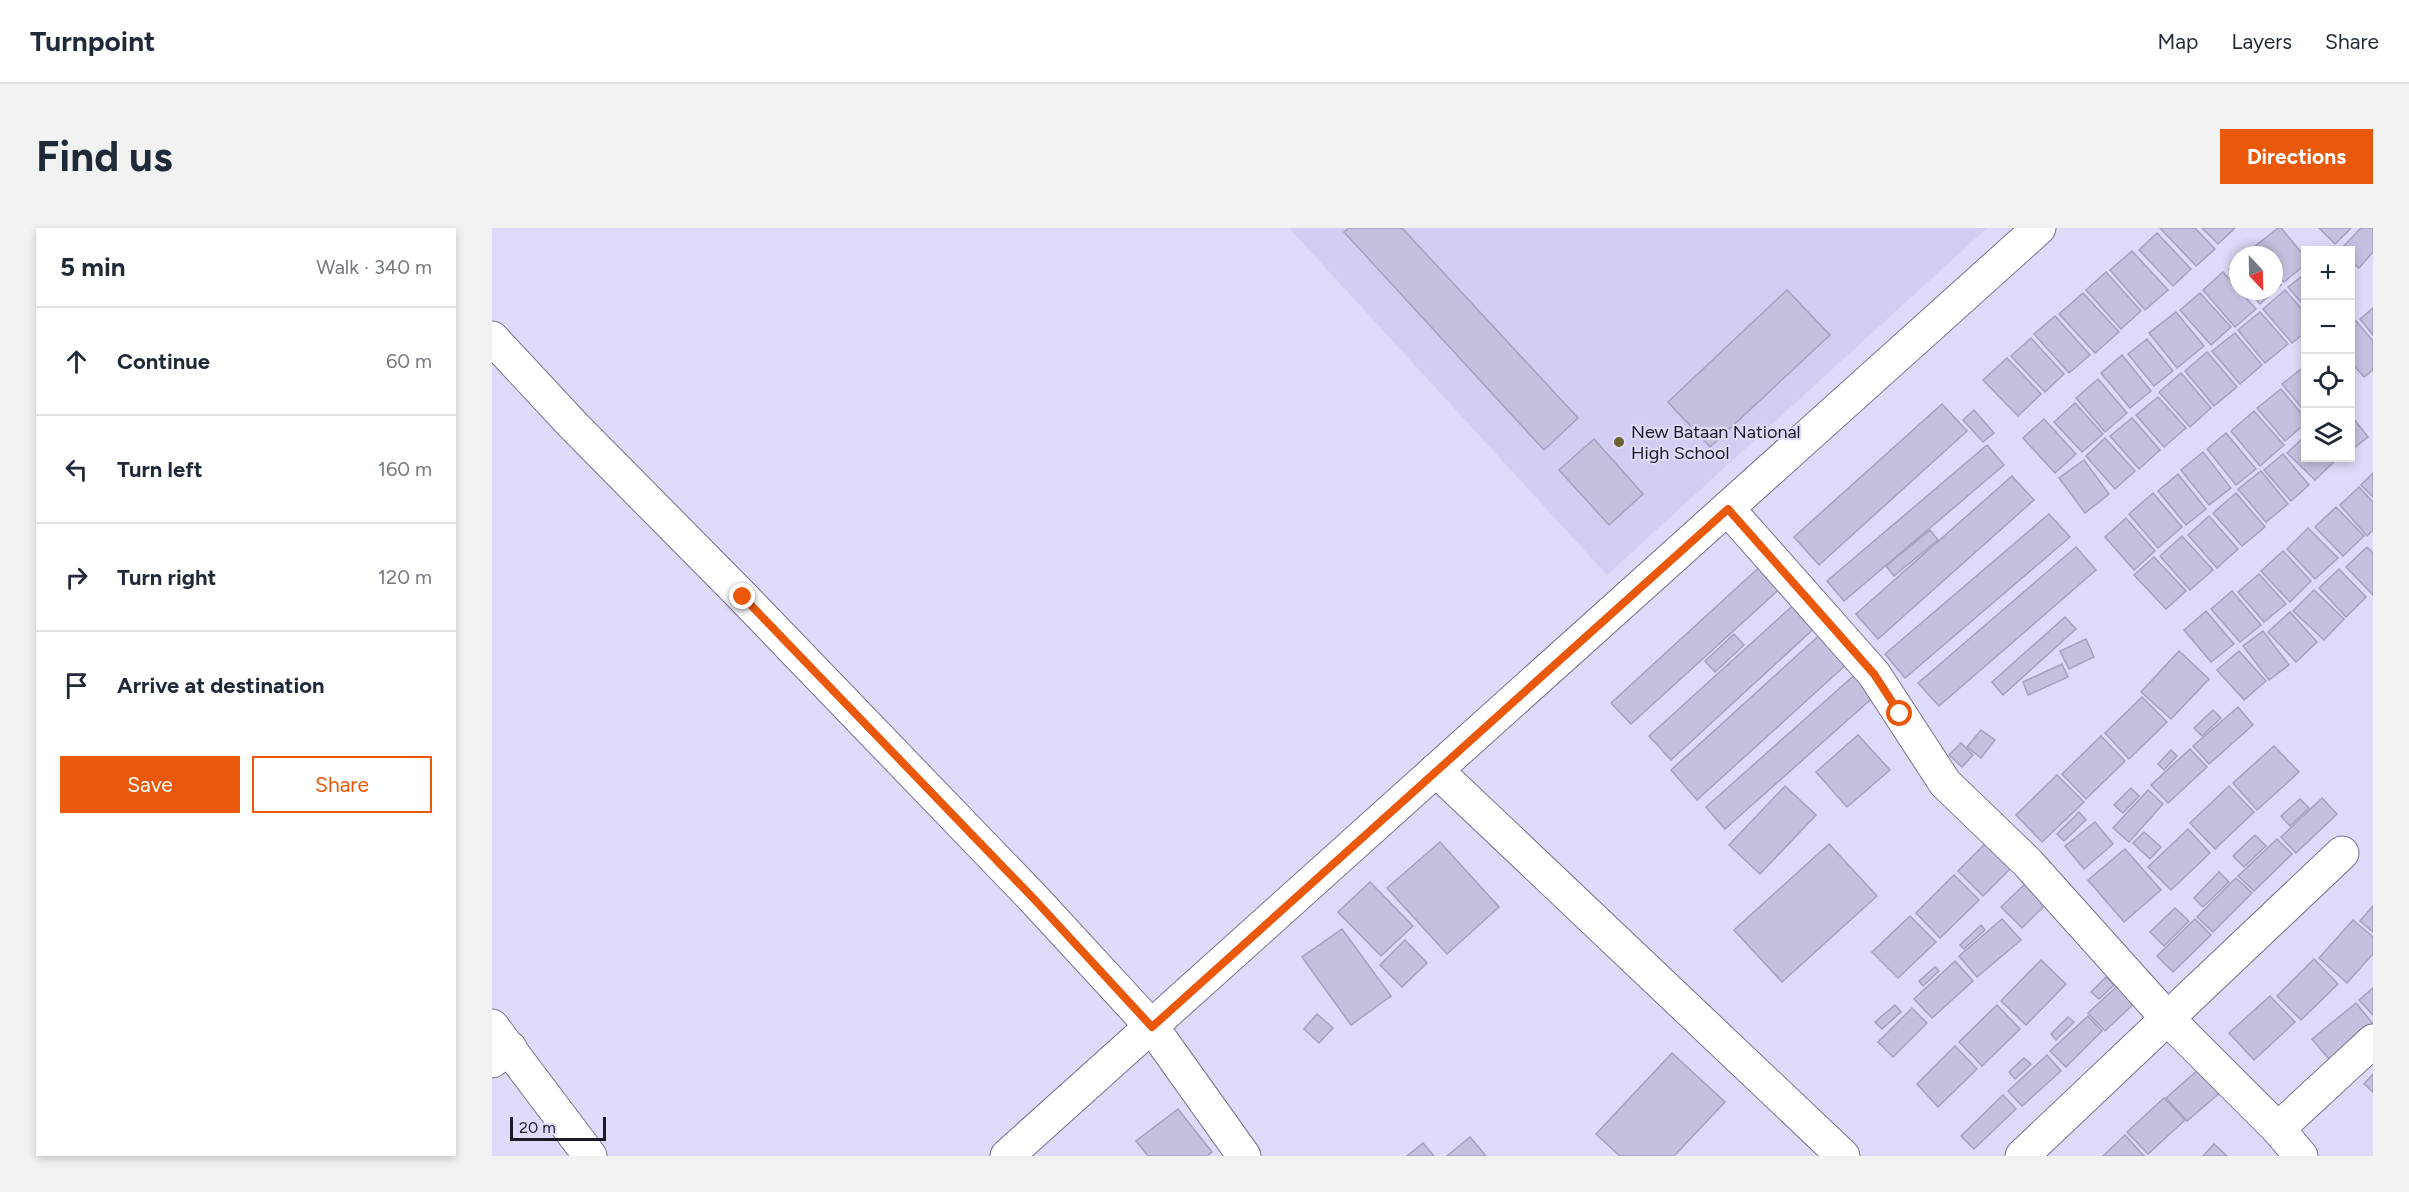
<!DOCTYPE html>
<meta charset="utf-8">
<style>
:root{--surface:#fff;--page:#f2f2f3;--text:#1f2937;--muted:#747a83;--line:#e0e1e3;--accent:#ea580c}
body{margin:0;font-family:Figtree,sans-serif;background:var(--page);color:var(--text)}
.controls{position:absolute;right:18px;top:18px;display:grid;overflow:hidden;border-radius:0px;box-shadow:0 3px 9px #0003}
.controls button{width:54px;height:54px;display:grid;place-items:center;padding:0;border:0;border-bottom:2px solid var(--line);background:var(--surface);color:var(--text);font:30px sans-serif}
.compass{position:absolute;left:1737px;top:18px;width:54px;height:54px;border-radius:50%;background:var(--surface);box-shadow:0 3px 9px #0003;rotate:158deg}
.scale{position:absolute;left:18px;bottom:15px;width:96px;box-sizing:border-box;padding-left:6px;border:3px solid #1c1a25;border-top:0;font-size:16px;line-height:21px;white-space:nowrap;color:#1c1a25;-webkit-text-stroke:4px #dedaf9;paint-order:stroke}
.stop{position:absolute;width:18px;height:18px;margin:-14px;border:4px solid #ea580c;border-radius:50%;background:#fff}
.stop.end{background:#ea580c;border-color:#fff;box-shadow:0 2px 6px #0008}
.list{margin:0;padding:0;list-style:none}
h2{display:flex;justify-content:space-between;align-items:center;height:78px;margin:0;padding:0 24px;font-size:26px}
h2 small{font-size:20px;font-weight:400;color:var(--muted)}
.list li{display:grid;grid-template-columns:39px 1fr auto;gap:18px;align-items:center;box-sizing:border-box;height:108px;padding:0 24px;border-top:2px solid var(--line)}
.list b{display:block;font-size:22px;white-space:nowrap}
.list em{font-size:20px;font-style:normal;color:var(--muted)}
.actions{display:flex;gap:12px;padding:18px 24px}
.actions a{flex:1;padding:14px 0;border:2px solid var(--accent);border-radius:0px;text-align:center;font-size:21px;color:var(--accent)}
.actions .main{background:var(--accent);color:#fff}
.icon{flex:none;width:33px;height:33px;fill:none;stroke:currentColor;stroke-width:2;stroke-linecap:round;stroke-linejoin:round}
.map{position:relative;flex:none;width:1881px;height:928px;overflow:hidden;border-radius:0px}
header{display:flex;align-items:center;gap:36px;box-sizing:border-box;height:84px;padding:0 30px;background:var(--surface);border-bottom:2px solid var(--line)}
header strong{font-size:28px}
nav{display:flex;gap:33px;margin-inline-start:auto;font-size:21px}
.intro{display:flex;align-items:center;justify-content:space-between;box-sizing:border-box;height:144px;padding:0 36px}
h1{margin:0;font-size:42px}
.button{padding:15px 27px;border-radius:0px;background:var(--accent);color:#fff;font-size:21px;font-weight:700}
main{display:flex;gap:36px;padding:0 36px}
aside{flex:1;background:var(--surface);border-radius:0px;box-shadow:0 3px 9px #0003}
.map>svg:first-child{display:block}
</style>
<header>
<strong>Turnpoint</strong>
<nav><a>Map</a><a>Layers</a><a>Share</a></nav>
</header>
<div class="intro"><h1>Find us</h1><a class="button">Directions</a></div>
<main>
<aside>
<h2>5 min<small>Walk · 340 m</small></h2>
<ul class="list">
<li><svg class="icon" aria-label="ahead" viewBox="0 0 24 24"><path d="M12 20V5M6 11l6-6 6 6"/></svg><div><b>Continue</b></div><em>60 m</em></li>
<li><svg class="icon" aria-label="left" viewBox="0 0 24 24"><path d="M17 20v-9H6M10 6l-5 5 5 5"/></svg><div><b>Turn left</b></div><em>160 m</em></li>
<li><svg class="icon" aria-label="right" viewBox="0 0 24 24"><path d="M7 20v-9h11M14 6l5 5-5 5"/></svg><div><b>Turn right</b></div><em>120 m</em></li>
<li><svg class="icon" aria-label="arrive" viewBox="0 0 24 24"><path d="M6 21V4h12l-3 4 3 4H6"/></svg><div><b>Arrive at destination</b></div></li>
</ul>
<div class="actions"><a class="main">Save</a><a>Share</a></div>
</aside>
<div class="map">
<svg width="1881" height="928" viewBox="0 0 1881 928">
<rect width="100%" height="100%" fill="#dedaf9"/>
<path fill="#d2cdf3" d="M 797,0 L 1495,0 L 1115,347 Z"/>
<g fill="#c4c0de" stroke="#a4a0bd" stroke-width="1.5">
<path d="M 857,0 L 910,0 L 1086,190 L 1052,222 L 852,4 Z"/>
<path d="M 1668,0 L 1703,0 L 1723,21 L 1704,38 Z"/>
<path d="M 1710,0 L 1743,0 L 1726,16 Z"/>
<path d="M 1786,0 L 1789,0 L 1814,30 L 1814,36 L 1792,54 L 1782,42 L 1782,27 L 1769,27 L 1762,19 Z"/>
<path d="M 1827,0 L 1859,0 L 1843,16 Z"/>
<path d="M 1869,0 L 1881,0 L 1881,24 L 1867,40 L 1858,32 L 1858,22 L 1848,22 Z"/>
<path d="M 1665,5 L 1699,41 L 1681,58 L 1647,22 Z"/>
<path d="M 1640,23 L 1676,62 L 1653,82 L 1618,42 Z"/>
<path d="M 1746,33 L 1746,52 L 1737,41 Z"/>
<path d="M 1614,44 L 1649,83 L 1629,101 L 1594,62 Z"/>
<path d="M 1731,44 L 1764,81 L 1743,99 L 1711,62 Z"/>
<path d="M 1814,45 L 1814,80 L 1796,59 Z"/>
<path d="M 1782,49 L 1789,57 L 1768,76 L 1756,63 L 1782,63 Z"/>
<path d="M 1295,62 L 1338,107 L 1218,219 L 1176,174 Z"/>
<path d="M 1793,62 L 1814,86 L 1814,104 L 1800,115 L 1771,81 Z"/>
<path d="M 1591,65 L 1627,104 L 1603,125 L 1567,86 Z"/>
<path d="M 1708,65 L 1739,99 L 1719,117 L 1688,82 Z"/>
<path d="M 1881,80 L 1881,107 L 1868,91 Z"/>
<path d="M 1684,84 L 1712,118 L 1685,140 L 1657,105 Z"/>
<path d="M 1768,84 L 1796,116 L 1773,135 L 1746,102 Z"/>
<path d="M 1563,88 L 1598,127 L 1577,145 L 1542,106 Z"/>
<path d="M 1864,93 L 1881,113 L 1881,142 L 1872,149 L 1858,133 L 1858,98 Z"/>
<path d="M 1743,105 L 1770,137 L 1748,156 L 1720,123 Z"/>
<path d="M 1539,110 L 1572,146 L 1553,164 L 1519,128 Z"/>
<path d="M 1655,111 L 1681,143 L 1662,158 L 1636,126 Z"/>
<path d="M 1715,124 L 1745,159 L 1722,178 L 1693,143 Z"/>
<path d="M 1630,127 L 1659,163 L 1638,180 L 1609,145 Z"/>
<path d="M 1515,130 L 1549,166 L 1526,188 L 1491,152 Z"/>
<path d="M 1814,137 L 1814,185 L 1790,156 Z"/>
<path d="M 1689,145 L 1719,180 L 1698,199 L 1667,164 Z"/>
<path d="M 1606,151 L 1635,185 L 1613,204 L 1584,170 Z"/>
<path d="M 1789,161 L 1814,191 L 1814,195 L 1793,213 L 1765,180 Z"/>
<path d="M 1666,169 L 1694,200 L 1672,219 L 1644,187 Z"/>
<path d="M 1583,175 L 1611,206 L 1590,224 L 1562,194 Z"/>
<path d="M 1450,176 L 1475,203 L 1327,337 L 1302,309 Z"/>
<path d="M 1482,182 L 1502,205 L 1491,214 L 1471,192 Z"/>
<path d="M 1762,183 L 1792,217 L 1768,238 L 1739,203 Z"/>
<path d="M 1858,186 L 1876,209 L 1858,223 Z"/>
<path d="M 1640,190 L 1668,222 L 1647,241 L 1618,208 Z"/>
<path d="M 1552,191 L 1584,226 L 1563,245 L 1531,210 Z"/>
<path d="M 1734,205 L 1764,241 L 1744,257 L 1715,221 Z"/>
<path d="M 1814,207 L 1814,230 L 1845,231 L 1823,252 L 1795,225 Z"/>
<path d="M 1613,210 L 1643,243 L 1623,261 L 1594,228 Z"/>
<path d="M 1102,211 L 1151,266 L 1117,297 L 1067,242 Z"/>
<path d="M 1495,217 L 1512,237 L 1352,373 L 1335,353 Z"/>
<path d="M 1711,224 L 1739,260 L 1717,277 L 1689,242 Z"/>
<path d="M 1791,226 L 1817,257 L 1799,273 L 1772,242 Z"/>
<path d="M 1592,232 L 1617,266 L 1593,285 L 1567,250 Z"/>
<path d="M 1769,243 L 1796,276 L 1774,294 L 1746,261 Z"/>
<path d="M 1881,245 L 1881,269 L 1869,257 Z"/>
<path d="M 1686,246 L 1714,281 L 1694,297 L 1666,263 Z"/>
<path d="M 1520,248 L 1542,272 L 1386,411 L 1364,386 Z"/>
<path d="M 1867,259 L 1881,274 L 1881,302 L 1875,308 L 1848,277 Z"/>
<path d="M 1661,265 L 1690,299 L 1666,320 L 1637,286 Z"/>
<path d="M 1744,265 L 1773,299 L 1750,318 L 1721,285 Z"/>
<path d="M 1844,279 L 1872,308 L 1851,328 L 1823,299 Z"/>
<path d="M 1557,286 L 1578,309 L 1413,450 L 1393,426 Z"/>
<path d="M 1717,288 L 1746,321 L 1725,340 L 1696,307 Z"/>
<path d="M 1634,290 L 1663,323 L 1642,342 L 1613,309 Z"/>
<path d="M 1816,300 L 1846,330 L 1823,351 L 1795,321 Z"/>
<path d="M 1438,302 L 1446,312 L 1402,348 L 1394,338 Z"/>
<path d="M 1690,308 L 1721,342 L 1698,362 L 1668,328 Z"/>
<path d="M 1584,319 L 1604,342 L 1447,478 L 1426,455 Z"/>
<path d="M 1875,319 L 1881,325 L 1881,367 L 1854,339 Z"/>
<path d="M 1791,323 L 1819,353 L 1798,374 L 1769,343 Z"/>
<path d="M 1662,329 L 1694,363 L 1674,381 L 1642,347 Z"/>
<path d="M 1274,333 L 1294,355 L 1139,496 L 1119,475 Z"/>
<path d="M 1847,341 L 1874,369 L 1854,389 L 1827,360 Z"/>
<path d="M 1767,346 L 1794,376 L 1772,394 L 1746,364 Z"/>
<path d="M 1822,362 L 1852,391 L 1832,412 L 1801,383 Z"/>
<path d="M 1740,363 L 1769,397 L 1748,414 L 1719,381 Z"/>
<path d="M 1307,372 L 1328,395 L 1179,532 L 1157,508 Z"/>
<path d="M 1714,383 L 1742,416 L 1719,434 L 1692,402 Z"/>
<path d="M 1798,384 L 1825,414 L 1804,434 L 1776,404 Z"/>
<path d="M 1573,389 L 1584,401 L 1511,467 L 1500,454 Z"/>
<path d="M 1771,403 L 1797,437 L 1777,452 L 1751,418 Z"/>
<path d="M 1331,404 L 1357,434 L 1205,572 L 1179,542 Z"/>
<path d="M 1242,406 L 1252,417 L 1223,444 L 1213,433 Z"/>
<path d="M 1594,411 L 1602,429 L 1577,441 L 1568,423 Z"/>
<path d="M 1687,423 L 1717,451 L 1679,491 L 1649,464 Z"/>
<path d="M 1747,423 L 1774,453 L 1752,472 L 1725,442 Z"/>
<path d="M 1570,436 L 1576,449 L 1536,467 L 1531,454 Z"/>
<path d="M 1367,443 L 1386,465 L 1233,601 L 1214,579 Z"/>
<path d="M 1650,469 L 1675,494 L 1637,531 L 1613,505 Z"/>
<path d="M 1746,479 L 1761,497 L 1717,536 L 1701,518 Z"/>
<path d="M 1721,482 L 1729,490 L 1710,508 L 1702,500 Z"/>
<path d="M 1489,502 L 1503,512 L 1489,530 L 1475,519 Z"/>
<path d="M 1366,507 L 1398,542 L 1355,579 L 1324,544 Z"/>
<path d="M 1609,508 L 1633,533 L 1594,571 L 1570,546 Z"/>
<path d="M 1469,515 L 1481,527 L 1470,539 L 1457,527 Z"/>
<path d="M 1782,518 L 1807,544 L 1765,582 L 1741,555 Z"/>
<path d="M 1698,521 L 1715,539 L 1676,575 L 1659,557 Z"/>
<path d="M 1679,522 L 1685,528 L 1672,542 L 1666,536 Z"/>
<path d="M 1565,547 L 1592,574 L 1550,614 L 1524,587 Z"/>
<path d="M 1293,558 L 1324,587 L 1268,646 L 1237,617 Z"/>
<path d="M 1737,558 L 1762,584 L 1723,621 L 1698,595 Z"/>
<path d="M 1639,560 L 1647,568 L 1631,585 L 1622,577 Z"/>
<path d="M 1656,562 L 1671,576 L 1637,614 L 1621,600 Z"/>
<path d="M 1830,570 L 1845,586 L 1804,625 L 1789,609 Z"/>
<path d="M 1808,571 L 1817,580 L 1798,598 L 1789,588 Z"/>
<path d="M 1587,584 L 1594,592 L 1572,613 L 1565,606 Z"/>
<path d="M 1603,594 L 1621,616 L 1592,641 L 1573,618 Z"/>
<path d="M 1696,601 L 1718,625 L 1679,662 L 1656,639 Z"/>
<path d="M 1652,604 L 1669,619 L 1658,631 L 1641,615 Z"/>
<path d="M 1504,605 L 1529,630 L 1491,668 L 1466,643 Z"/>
<path d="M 1763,607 L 1774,618 L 1752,639 L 1741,628 Z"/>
<path d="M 1785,611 L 1800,626 L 1762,663 L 1746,648 Z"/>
<path d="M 948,614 L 1007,679 L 955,726 L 895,660 Z"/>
<path d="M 1337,616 L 1385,668 L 1290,754 L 1242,702 Z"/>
<path d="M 1633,621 L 1669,662 L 1632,694 L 1596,652 Z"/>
<path d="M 1727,644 L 1737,654 L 1711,679 L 1702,670 Z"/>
<path d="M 1462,647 L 1487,672 L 1448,710 L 1424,685 Z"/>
<path d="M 1744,650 L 1760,665 L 1721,704 L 1705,689 Z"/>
<path d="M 878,654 L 921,698 L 889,728 L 846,684 Z"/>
<path d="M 1534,655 L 1554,676 L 1530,700 L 1509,679 Z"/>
<path d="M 1881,678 L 1881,704 L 1868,693 Z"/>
<path d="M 1683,680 L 1697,693 L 1672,718 L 1658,704 Z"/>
<path d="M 1418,688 L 1444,714 L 1406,750 L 1380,724 Z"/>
<path d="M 1510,691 L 1529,712 L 1485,749 L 1467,728 Z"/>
<path d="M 1703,691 L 1719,707 L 1681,744 L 1665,728 Z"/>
<path d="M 1861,692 L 1881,709 L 1881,726 L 1855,755 L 1827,730 Z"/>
<path d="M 1489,697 L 1493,702 L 1472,721 L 1468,717 Z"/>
<path d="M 850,701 L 899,768 L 859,797 L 810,729 Z"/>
<path d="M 913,712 L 935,735 L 910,759 L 888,737 Z"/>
<path d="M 1822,731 L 1846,756 L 1809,792 L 1785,768 Z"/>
<path d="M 1549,732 L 1574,756 L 1534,797 L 1509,773 Z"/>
<path d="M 1463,733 L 1481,753 L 1440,790 L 1422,771 Z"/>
<path d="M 1443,739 L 1447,743 L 1431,758 L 1427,753 Z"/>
<path d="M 1614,749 L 1622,757 L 1607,771 L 1599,764 Z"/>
<path d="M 1635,749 L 1651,767 L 1613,803 L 1596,785 Z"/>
<path d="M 1881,760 L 1881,787 L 1867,772 Z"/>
<path d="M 1778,768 L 1803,794 L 1762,832 L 1737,805 Z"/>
<path d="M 1864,775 L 1881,796 L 1881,804 L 1842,837 L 1820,811 Z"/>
<path d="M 1403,777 L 1409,784 L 1390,801 L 1383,794 Z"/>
<path d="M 1505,777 L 1528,801 L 1490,838 L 1467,814 Z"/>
<path d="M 1420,780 L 1435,795 L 1401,829 L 1386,814 Z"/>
<path d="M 825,786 L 841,800 L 827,815 L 812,801 Z"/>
<path d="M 1596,788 L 1610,803 L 1574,839 L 1558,823 Z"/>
<path d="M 1576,789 L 1582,794 L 1564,812 L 1559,806 Z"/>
<path d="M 1463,818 L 1485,841 L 1446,879 L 1425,856 Z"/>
<path d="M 1180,825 L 1233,874 L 1182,928 L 1128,928 L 1104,906 Z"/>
<path d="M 1555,827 L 1569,843 L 1530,878 L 1516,863 Z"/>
<path d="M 1532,830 L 1539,836 L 1523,851 L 1517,844 Z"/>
<path d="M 1716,833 L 1737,857 L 1695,893 L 1674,870 Z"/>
<path d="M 1881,846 L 1881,864 L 1872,856 Z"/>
<path d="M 1511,867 L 1524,881 L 1482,921 L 1469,908 Z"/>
<path d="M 1672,870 L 1693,892 L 1656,926 L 1635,904 Z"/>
<path d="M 686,881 L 720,924 L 715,928 L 656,928 L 644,913 Z"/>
<path d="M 1633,907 L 1652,928 L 1611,928 Z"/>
<path d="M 978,909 L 994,928 L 955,928 Z"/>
<path d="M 931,915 L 942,928 L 915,928 Z"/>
<path d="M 1722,916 L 1735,928 L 1711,928 Z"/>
</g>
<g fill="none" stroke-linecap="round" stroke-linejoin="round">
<g stroke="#76728e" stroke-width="35">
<g id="minor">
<path d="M 0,110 L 81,197 L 251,369 L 542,671 L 660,799 L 752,928"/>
<path d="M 1236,281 L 1382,446 L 1453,555 L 1536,635 L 1676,791 L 1786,901 L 1809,928"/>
<path d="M 944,542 L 1351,928"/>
<path d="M 0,833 L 18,820"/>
<path d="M 1786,901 L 1881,813"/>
<path d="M 515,928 L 1547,0"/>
<path d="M 1530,928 L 1850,625"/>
</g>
</g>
<g stroke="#76728e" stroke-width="35">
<path id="major" d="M 0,798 L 98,928"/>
</g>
<use href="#minor" stroke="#fff" stroke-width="33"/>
<use href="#major" stroke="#fff" stroke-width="33"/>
</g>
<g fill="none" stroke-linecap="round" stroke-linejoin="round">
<path stroke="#ea580c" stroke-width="8" d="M 251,369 L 542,671 L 660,799 L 1236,281 L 1382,446 L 1408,486"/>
</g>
<circle fill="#6c622f" stroke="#dedaf9" stroke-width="2" cx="1127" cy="214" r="6"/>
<g text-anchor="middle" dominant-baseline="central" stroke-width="4.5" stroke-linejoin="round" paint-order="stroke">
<g font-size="18" fill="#1c1a25" stroke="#dedaf9" text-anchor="start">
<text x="1139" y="204">New Bataan National<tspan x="1139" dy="21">High School</tspan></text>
</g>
</g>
</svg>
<div class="controls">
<button>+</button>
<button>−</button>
<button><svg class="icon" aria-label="locate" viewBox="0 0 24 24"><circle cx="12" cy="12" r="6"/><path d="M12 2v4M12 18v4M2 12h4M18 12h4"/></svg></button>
<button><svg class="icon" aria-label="layers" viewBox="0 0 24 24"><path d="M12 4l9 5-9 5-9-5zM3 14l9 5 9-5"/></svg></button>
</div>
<svg class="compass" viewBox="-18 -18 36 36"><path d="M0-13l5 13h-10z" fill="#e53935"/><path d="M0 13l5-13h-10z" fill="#747a83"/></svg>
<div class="scale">20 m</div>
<div class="stop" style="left:1408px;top:486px"></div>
<div class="stop end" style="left:251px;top:369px"></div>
</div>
</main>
